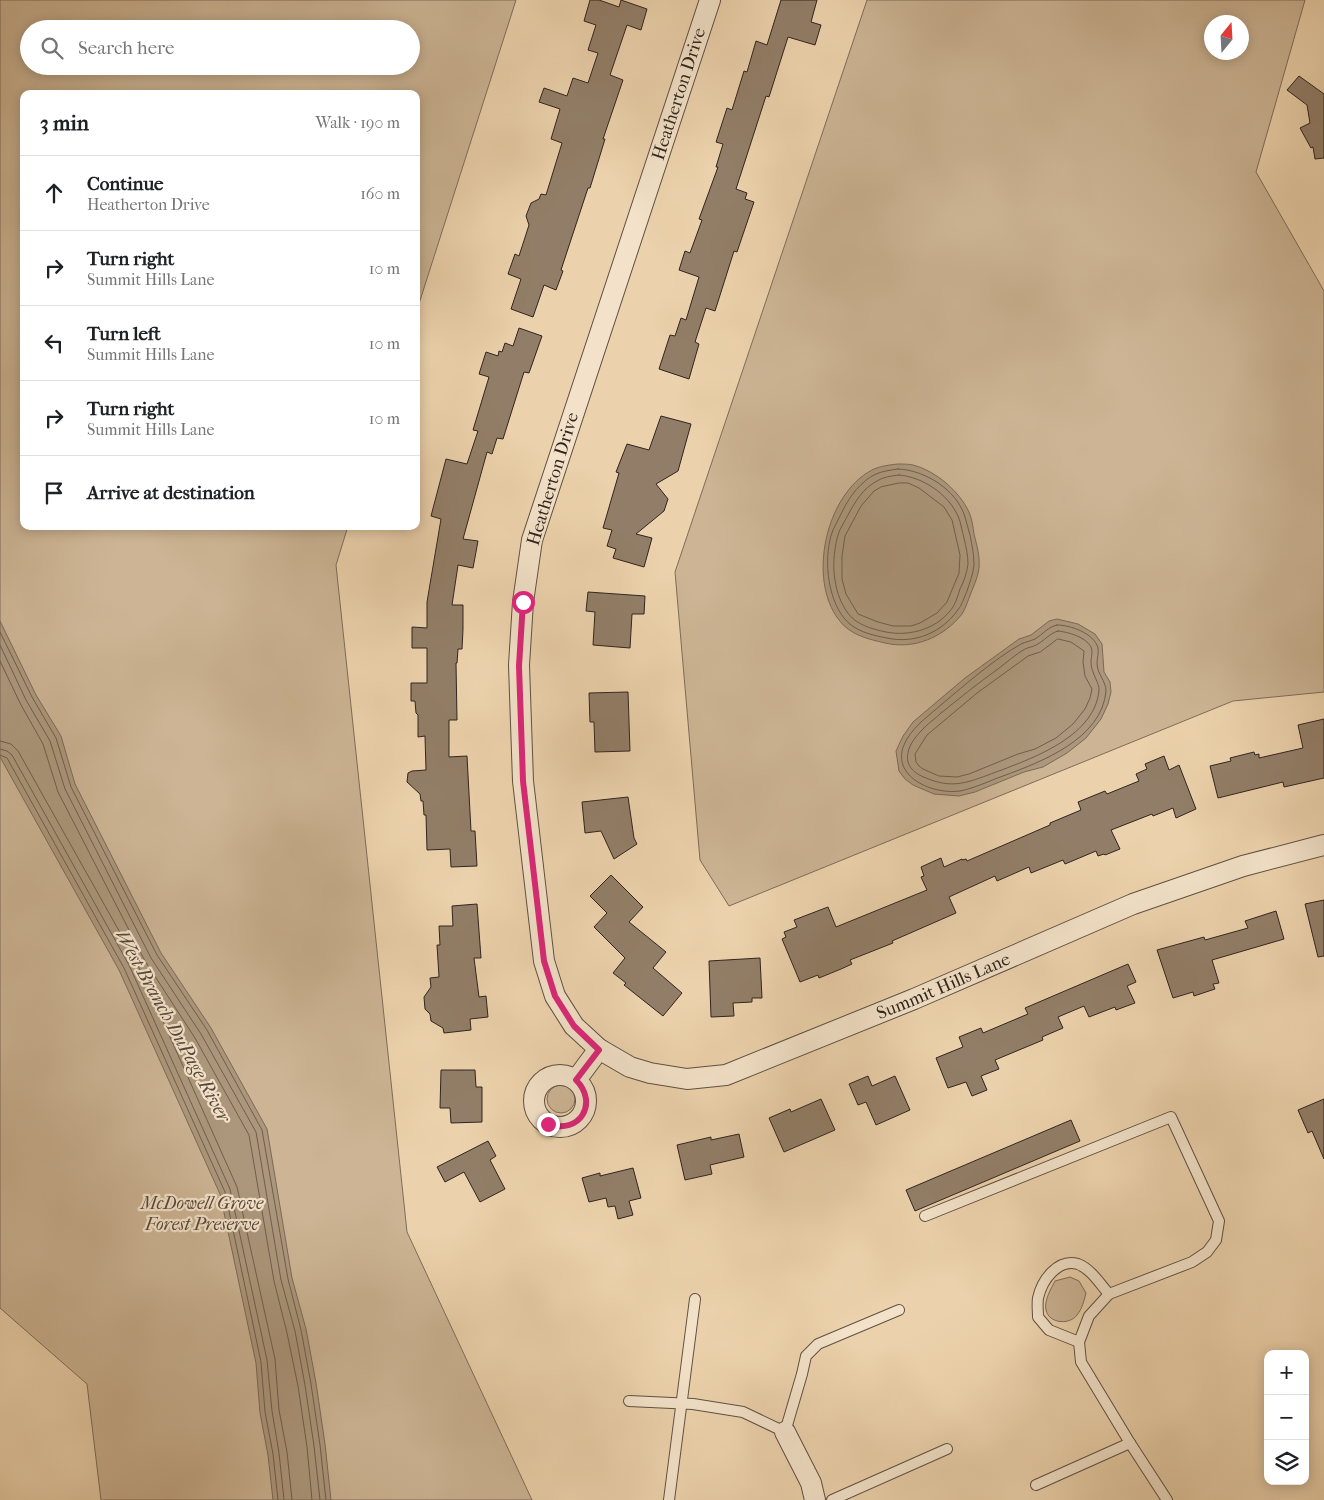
<!DOCTYPE html>
<meta charset="utf-8">
<style>
:root{--surface:#fff;--page:#f2f2f2;--text:#202124;--muted:#757577;--line:#e0e0e0}
body{margin:0;font-family:"IM FELL French Canon",serif;background:var(--page);color:var(--text)}
.controls{position:absolute;right:15px;bottom:15px;display:grid;overflow:hidden;border-radius:10px;box-shadow:0 2px 12px #0003}
.controls button{width:45px;height:45px;display:grid;place-items:center;padding:0;border:0;border-bottom:1px solid var(--line);background:var(--surface);color:var(--text);font:25px sans-serif}
.compass{position:absolute;left:1204px;top:15px;width:45px;height:45px;border-radius:50%;background:var(--surface);box-shadow:0 2px 12px #0003;rotate:18deg}
.stop{position:absolute;width:15px;height:15px;margin:-11px;border:4px solid #db2777;border-radius:50%;background:#fff}
.stop.end{background:#db2777;border-color:#fff;box-shadow:0 1px 5px #0008}
.list{margin:0;padding:0;list-style:none}
h2{display:flex;justify-content:space-between;align-items:center;height:65px;margin:0;padding:0 20px;font-size:21px}
h2 small{font-size:16px;font-weight:400;color:var(--muted)}
.list li{display:grid;grid-template-columns:32px 1fr auto;gap:15px;align-items:center;box-sizing:border-box;height:75px;padding:0 20px;border-top:1px solid var(--line)}
.list b{display:block;font-size:19px;white-space:nowrap}
.list p{margin:0;font-size:16px;white-space:nowrap;color:var(--muted)}
.list em{font-size:16px;font-style:normal;color:var(--muted)}
.icon{flex:none;width:28px;height:28px;fill:none;stroke:currentColor;stroke-width:2;stroke-linecap:round;stroke-linejoin:round}
.map{position:relative;flex:none;width:1324px;height:1500px;overflow:hidden}
.search{position:absolute;background:var(--surface);box-shadow:0 2px 12px #0003;left:20px;top:20px;width:400px;height:55px;display:flex;align-items:center;gap:12px;box-sizing:border-box;padding:0 18px;border-radius:28px;color:var(--muted);font-size:19px}
.panel{position:absolute;background:var(--surface);box-shadow:0 2px 12px #0003;left:20px;top:90px;width:400px;height:440px;border-radius:10px}
.map>svg:first-child{display:block}
</style>
<div class="map">
<svg width="1324" height="1500" viewBox="0 0 1324 1500">
<rect width="100%" height="100%" fill="#ecd2ac"/>
<filter id="stains"><feTurbulence type="fractalNoise" baseFrequency=".004" numOctaves="4"/><feColorMatrix values="0 0 0 0 .2 0 0 0 0 .09 0 0 0 0 .02 0 0 0 .5 -.17"/></filter>
<radialGradient id="worn" r=".72"><stop offset=".6" stop-color="#630" stop-opacity="0"/><stop offset="1" stop-color="#630" stop-opacity=".3"/></radialGradient>
<g fill="#ccb494" stroke="#7e6c5a" fill-rule="evenodd">
<path d="M 0,0 L 516,0 L 416,313 L 416,94 L 24,94 L 24,526 L 348,526 L 336,565 L 407,1232 L 532,1500 L 101,1500 L 87,1384 L 0,1308 ZM 29,29 L 411,29 L 411,66 L 29,66 Z"/>
<path d="M 867,0 L 1305,0 L 1256,172 L 1324,291 L 1324,692 L 1233,701 L 729,906 L 700,860 L 675,572 ZM 1212,22 L 1242,22 L 1242,52 L 1212,52 Z"/>
<circle cx="561" cy="1099" r="14"/>
<path d="M 1070,1277 L 1079,1281 L 1086,1293 C 1084,1301 1082,1309 1077,1315 C 1070,1325 1049,1324 1046,1310 C 1044,1300 1051,1289 1055,1281 Z"/>
</g>
<g fill="#ac977c" stroke="#7a6957">
<path d="M 898,464 C 903,464 908,464 913,465 C 936,471 959,491 969,512 C 972,519 973,527 974,534 C 977,546 980,556 979,568 C 978,577 974,585 971,593 C 968,600 966,608 962,614 C 944,637 914,650 885,643 C 868,639 850,635 839,620 C 807,579 826,494 872,470 C 880,466 889,465 898,464 Z"/>
<path d="M 1057,619 L 1078,624 L 1095,634 L 1102,644 L 1104,672 L 1110,682 L 1111,692 L 1108,704 L 1101,719 L 1086,738 L 1067,753 L 1043,767 L 1024,772 L 975,792 L 959,796 L 934,794 L 913,785 L 905,779 L 899,771 L 896,751 L 903,736 L 913,722 L 965,678 L 1019,639 L 1031,635 L 1049,621 Z"/>
<path d="M 0,621 L 36,695 L 61,736 L 75,784 L 161,953 L 211,1028 L 267,1129 L 292,1278 L 306,1329 L 316,1383 L 325,1444 L 331,1500 L 273,1500 L 268,1455 L 260,1413 L 256,1363 L 220,1194 L 119,970 L 0,757 Z"/>
</g>
<g fill="none" stroke-linecap="round" stroke-linejoin="round">
<g stroke="#6e5e4e" stroke-width="1">
<path d="M 898,469 C 925,470 957,490 965,517 C 967,523 968,529 970,535 C 972,545 974,555 974,565 C 973,574 970,582 967,591 C 964,597 962,606 957,611 C 941,633 914,644 887,638 C 871,635 854,631 844,618 C 827,597 823,555 833,530 C 836,523 840,517 843,510 C 850,496 861,481 876,474 C 883,471 891,470 898,469 Z"/>
<path d="M 899,475 C 923,477 948,494 958,516 C 961,523 962,531 964,538 C 966,547 968,555 968,564 C 967,573 964,581 960,589 C 958,595 956,602 953,607 C 939,628 911,637 886,632 C 872,629 856,625 847,612 C 832,590 831,560 838,535 C 840,528 845,521 848,515 C 855,502 863,488 877,481 C 883,477 891,476 899,475 Z"/>
<path d="M 899,483 L 908,483 L 919,488 L 944,507 L 952,520 L 960,555 L 959,573 L 947,602 L 937,613 L 920,623 L 911,626 L 893,626 L 878,622 L 858,614 L 846,594 L 842,579 L 842,556 L 845,536 L 861,506 L 874,491 L 881,487 Z"/>
<path d="M 1057,625 C 1070,625 1094,633 1098,648 C 1099,653 1097,658 1097,663 C 1097,674 1106,681 1106,691 C 1102,739 1041,762 1003,776 C 989,781 975,788 960,791 C 930,795 886,774 907,739 C 916,724 930,715 942,704 C 966,684 993,660 1021,644 C 1025,642 1031,641 1035,639 C 1043,634 1048,627 1057,625 Z"/>
<path d="M 1058,631 C 1068,632 1086,637 1091,647 C 1093,652 1091,657 1091,662 C 1091,673 1100,684 1099,690 C 1095,739 1025,761 988,775 C 964,784 950,788 926,778 C 915,774 905,766 908,753 C 909,745 916,736 921,731 C 927,724 935,719 941,713 C 960,698 978,683 998,669 C 1007,662 1016,654 1025,649 C 1029,647 1033,647 1036,645 C 1044,641 1050,633 1058,631 Z"/>
<path d="M 0,632 L 32,697 L 56,738 L 71,787 L 157,955 L 207,1030 L 262,1130 L 288,1279 L 301,1330 L 311,1384 L 320,1445 L 326,1500"/>
<path d="M 1058,639 L 1071,642 L 1084,651 L 1083,662 L 1085,676 L 1092,689 L 1090,698 L 1085,709 L 1073,724 L 1056,738 L 1035,749 L 1018,754 L 969,774 L 957,777 L 939,776 L 923,769 L 919,766 L 916,762 L 915,754 L 927,735 L 977,693 L 1028,656 L 1040,652 Z"/>
<path d="M 0,645 L 26,700 L 50,741 L 65,789 L 151,958 L 201,1034 L 256,1132 L 281,1280 L 295,1331 L 305,1385 L 314,1446 L 320,1500"/>
<path d="M 0,661 L 20,703 L 43,744 L 58,792 L 145,961 L 195,1038 L 249,1135 L 274,1281 L 287,1333 L 298,1386 L 307,1447 L 312,1500"/>
<path d="M 0,741 L 11,744 L 18,751 L 136,961 L 237,1187 L 275,1359 L 279,1410 L 287,1452 L 292,1500"/>
<path d="M 0,749 L 7,751 L 12,755 L 129,965 L 230,1189 L 267,1360 L 272,1411 L 279,1453 L 284,1500"/>
<path d="M 0,755 L 7,758 L 124,968 L 225,1192 L 261,1362 L 265,1412 L 273,1454 L 278,1500"/>
</g>
</g>
<g fill="#927e68" stroke="#30241f">
<path d="M 590,0 L 599,0 L 619,7 L 621,0 L 647,9 L 641,30 L 627,25 L 610,75 L 623,80 L 603,139 L 605,139 L 590,188 L 588,188 L 561,270 L 563,271 L 556,290 L 544,285 L 533,317 L 511,309 L 521,279 L 508,274 L 515,254 L 519,256 L 529,225 L 526,216 L 531,203 L 539,199 L 541,194 L 546,195 L 562,143 L 551,139 L 560,109 L 539,102 L 544,88 L 567,96 L 573,78 L 588,83 L 598,53 L 588,50 L 596,25 L 584,21 Z"/>
<path d="M 781,0 L 817,0 L 811,22 L 821,25 L 815,45 L 788,37 L 769,97 L 766,96 L 736,189 L 747,193 L 745,199 L 754,202 L 737,252 L 734,251 L 715,311 L 706,308 L 695,342 L 699,344 L 689,379 L 659,369 L 670,335 L 675,336 L 681,318 L 686,320 L 699,277 L 679,270 L 685,251 L 690,253 L 702,220 L 699,219 L 718,167 L 716,167 L 723,144 L 716,142 L 727,108 L 732,110 L 744,71 L 747,72 L 756,41 L 767,45 Z"/>
<path d="M 1299,76 L 1324,94 L 1324,158 L 1315,159 L 1313,147 L 1311,148 L 1300,128 L 1310,123 L 1307,105 L 1287,90 Z"/>
<path d="M 519,328 L 542,336 L 529,373 L 524,372 L 503,439 L 497,438 L 492,454 L 487,452 L 463,539 L 478,541 L 473,568 L 458,565 L 452,605 L 463,605 L 463,629 L 462,649 L 458,649 L 457,663 L 456,663 L 457,720 L 449,720 L 449,757 L 467,756 L 471,831 L 475,831 L 477,866 L 451,867 L 450,849 L 427,850 L 426,815 L 424,815 L 423,801 L 421,801 L 420,794 L 407,782 L 408,773 L 412,771 L 426,770 L 425,736 L 418,737 L 418,715 L 416,713 L 415,701 L 411,701 L 411,683 L 427,683 L 427,648 L 412,648 L 412,627 L 427,628 L 427,602 L 441,519 L 431,516 L 446,459 L 467,464 L 478,431 L 473,430 L 489,377 L 479,374 L 486,352 L 498,356 L 499,351 L 502,352 L 505,343 L 513,346 Z"/>
<path d="M 661,416 L 691,424 L 678,471 L 656,484 L 668,499 L 664,511 L 636,534 L 652,538 L 644,567 L 613,558 L 616,549 L 607,546 L 612,530 L 603,528 L 619,473 L 616,472 L 627,444 L 649,450 Z"/>
<path d="M 588,592 L 645,596 L 644,614 L 632,614 L 630,648 L 593,645 L 595,612 L 586,611 Z"/>
<path d="M 628,692 L 630,751 L 595,752 L 594,722 L 590,722 L 589,693 Z"/>
<path d="M 1324,719 L 1324,778 L 1284,787 L 1283,782 L 1218,798 L 1210,766 L 1231,761 L 1230,758 L 1254,752 L 1255,755 L 1259,754 L 1259,758 L 1303,748 L 1298,725 Z"/>
<path d="M 1164,756 L 1169,770 L 1179,765 L 1196,809 L 1176,818 L 1173,808 L 1153,816 L 1152,814 L 1111,830 L 1120,849 L 1105,855 L 1104,854 L 1098,856 L 1096,851 L 1065,864 L 1063,860 L 1031,873 L 1029,867 L 997,881 L 995,876 L 949,897 L 956,913 L 892,941 L 893,943 L 850,960 L 852,964 L 841,969 L 819,978 L 818,975 L 800,982 L 782,939 L 786,937 L 784,932 L 797,927 L 794,920 L 828,907 L 836,927 L 927,890 L 921,877 L 924,876 L 921,867 L 941,858 L 944,867 L 962,859 L 962,860 L 966,859 L 967,861 L 1050,825 L 1050,823 L 1081,810 L 1078,802 L 1105,791 L 1107,794 L 1139,781 L 1136,774 L 1147,769 L 1145,764 Z"/>
<path d="M 628,797 L 634,838 L 637,844 L 614,859 L 601,831 L 585,833 L 582,802 Z"/>
<path d="M 611,875 L 643,907 L 629,922 L 666,952 L 653,968 L 682,993 L 663,1016 L 624,985 L 626,983 L 613,973 L 625,958 L 594,927 L 607,913 L 590,896 Z"/>
<path d="M 1324,900 L 1324,956 L 1318,957 L 1305,904 Z"/>
<path d="M 477,904 L 481,958 L 474,958 L 479,997 L 486,996 L 488,1017 L 470,1019 L 471,1030 L 444,1033 L 443,1028 L 431,1021 L 430,1014 L 425,1009 L 424,997 L 431,987 L 430,978 L 439,977 L 437,945 L 440,945 L 439,926 L 453,926 L 452,906 Z"/>
<path d="M 1276,911 L 1284,939 L 1212,960 L 1219,983 L 1213,984 L 1215,989 L 1194,996 L 1193,992 L 1173,998 L 1157,950 L 1204,937 L 1205,940 L 1248,928 L 1245,921 Z"/>
<path d="M 760,958 L 762,998 L 752,998 L 752,1002 L 733,1003 L 734,1016 L 711,1017 L 709,961 Z"/>
<path d="M 1128,964 L 1136,982 L 1127,986 L 1135,1003 L 1116,1010 L 1115,1007 L 1089,1017 L 1084,1006 L 1058,1017 L 1063,1028 L 1042,1037 L 1043,1040 L 995,1060 L 999,1069 L 981,1076 L 987,1090 L 972,1096 L 966,1082 L 948,1088 L 936,1058 L 963,1047 L 959,1037 L 981,1028 L 983,1033 L 1028,1014 L 1025,1008 Z"/>
<path d="M 441,1070 L 475,1070 L 476,1087 L 482,1087 L 482,1122 L 451,1123 L 450,1108 L 440,1108 Z"/>
<path d="M 868,1076 L 872,1086 L 895,1076 L 910,1110 L 876,1125 L 866,1102 L 858,1105 L 849,1084 Z"/>
<path d="M 821,1099 L 835,1130 L 784,1152 L 769,1118 L 790,1109 L 791,1112 Z"/>
<path d="M 1324,1099 L 1324,1159 L 1312,1131 L 1308,1133 L 1298,1110 Z"/>
<path d="M 1071,1120 L 1080,1141 L 915,1211 L 906,1190 Z"/>
<path d="M 739,1134 L 744,1157 L 710,1165 L 712,1174 L 685,1180 L 677,1145 L 711,1137 L 711,1140 Z"/>
<path d="M 488,1141 L 496,1156 L 490,1160 L 505,1189 L 480,1202 L 464,1172 L 445,1182 L 437,1167 Z"/>
<path d="M 633,1168 L 641,1198 L 629,1201 L 633,1215 L 618,1219 L 615,1206 L 608,1207 L 606,1198 L 589,1202 L 582,1178 L 600,1173 L 600,1176 Z"/>
</g>
<g fill="none" stroke-linecap="round" stroke-linejoin="round">
<g stroke="#5f5042" stroke-width="12">
<g id="service">
<path d="M 925,1216 L 1171,1117 L 1219,1221 L 1216,1240 L 1207,1252 L 1192,1262 L 1109,1294 L 1089,1316 L 1079,1342 L 1081,1362 L 1130,1443 L 1167,1500"/>
<path d="M 1079,1342 L 1049,1330 L 1038,1317 C 1038,1311 1037,1304 1038,1298 C 1042,1280 1058,1258 1078,1264 C 1091,1269 1100,1284 1109,1294"/>
<path d="M 629,1401 L 693,1404 L 743,1412 L 785,1432 L 802,1374 L 806,1356 L 818,1344 L 899,1310"/>
<path d="M 1036,1485 L 1130,1443"/>
<path d="M 669,1500 L 695,1299"/>
<path d="M 832,1500 L 947,1449"/>
</g>
</g>
<g stroke="#5f5042" stroke-width="22">
<g id="minor">
<path id="s1" d="M 710,0 L 532,540 L 523,602 L 519,665 L 523,781 L 544,961 L 555,996 L 574,1026 L 599,1049 L 630,1067 L 650,1073 L 687,1079 L 726,1075 L 914,999 L 1133,904 L 1243,866 L 1324,845"/>
<circle cx="560" cy="1101" r="26"/>
<path d="M 576,1080 L 599,1049"/>
<path d="M 785,1432 L 811,1483 L 815,1500"/>
</g>
</g>
<use href="#service" stroke="#f3e2c9" stroke-width="10"/>
<use href="#minor" stroke="#f3e2c9" stroke-width="20"/>
</g>
<g fill="none" stroke-linecap="round" stroke-linejoin="round">
<path stroke="#db2777" stroke-width="6" d="M 523,602 L 519,666 L 523,781 L 544,961 L 555,996 L 574,1026 L 599,1050 L 576,1080 C 599,1103 580,1135 548,1124"/>
</g>
<g text-anchor="middle" dominant-baseline="central" stroke-width="4.5" stroke-linejoin="round" paint-order="stroke">
<g font-size="18" fill="#30241f" stroke="#f3e2c9">
<text transform="translate(679 94) rotate(-72)">Heatherton Drive</text>
<text transform="translate(553 479) rotate(-73)">Heatherton Drive</text>
<text stroke="none"><textPath href="#s1" startOffset="1466">Summit Hills Lane</textPath></text>
</g>
<g font-size="18" font-style="italic" fill="#57483c" stroke="#f3e2c9">
<text x="202" y="1203">McDowell Grove<tspan x="202" dy="21">Forest Preserve</tspan></text>
</g>
<g font-size="19" font-style="italic" fill="#55463b" stroke="#f3e2c9">
<text transform="translate(173 1026) rotate(61)">West Branch DuPage River</text>
</g>
</g>
<rect width="100%" height="100%" filter="url(#stains)"/>
<rect width="100%" height="100%" fill="url(#worn)"/>
</svg>
<div class="controls">
<button>+</button>
<button>−</button>
<button><svg class="icon" aria-label="layers" viewBox="0 0 24 24"><path d="M12 4l9 5-9 5-9-5zM3 14l9 5 9-5"/></svg></button>
</div>
<svg class="compass" viewBox="-18 -18 36 36"><path d="M0-13l5 13h-10z" fill="#e53935"/><path d="M0 13l5-13h-10z" fill="#757577"/></svg>
<div class="stop" style="left:523px;top:602px"></div>
<div class="stop end" style="left:548px;top:1124px"></div>
<div class="search"><svg class="icon" aria-label="search" viewBox="0 0 24 24"><circle cx="10" cy="10" r="6"/><path d="M15 15l6 6"/></svg>Search here</div>
<section class="panel">
<h2>3 min<small>Walk · 190 m</small></h2>
<ul class="list">
<li><svg class="icon" aria-label="ahead" viewBox="0 0 24 24"><path d="M12 20V5M6 11l6-6 6 6"/></svg><div><b>Continue</b><p>Heatherton Drive</p></div><em>160 m</em></li>
<li><svg class="icon" aria-label="right" viewBox="0 0 24 24"><path d="M7 20v-9h11M14 6l5 5-5 5"/></svg><div><b>Turn right</b><p>Summit Hills Lane</p></div><em>10 m</em></li>
<li><svg class="icon" aria-label="left" viewBox="0 0 24 24"><path d="M17 20v-9H6M10 6l-5 5 5 5"/></svg><div><b>Turn left</b><p>Summit Hills Lane</p></div><em>10 m</em></li>
<li><svg class="icon" aria-label="right" viewBox="0 0 24 24"><path d="M7 20v-9h11M14 6l5 5-5 5"/></svg><div><b>Turn right</b><p>Summit Hills Lane</p></div><em>10 m</em></li>
<li><svg class="icon" aria-label="arrive" viewBox="0 0 24 24"><path d="M6 21V4h12l-3 4 3 4H6"/></svg><div><b>Arrive at destination</b></div></li>
</ul>
</section>
</div>
